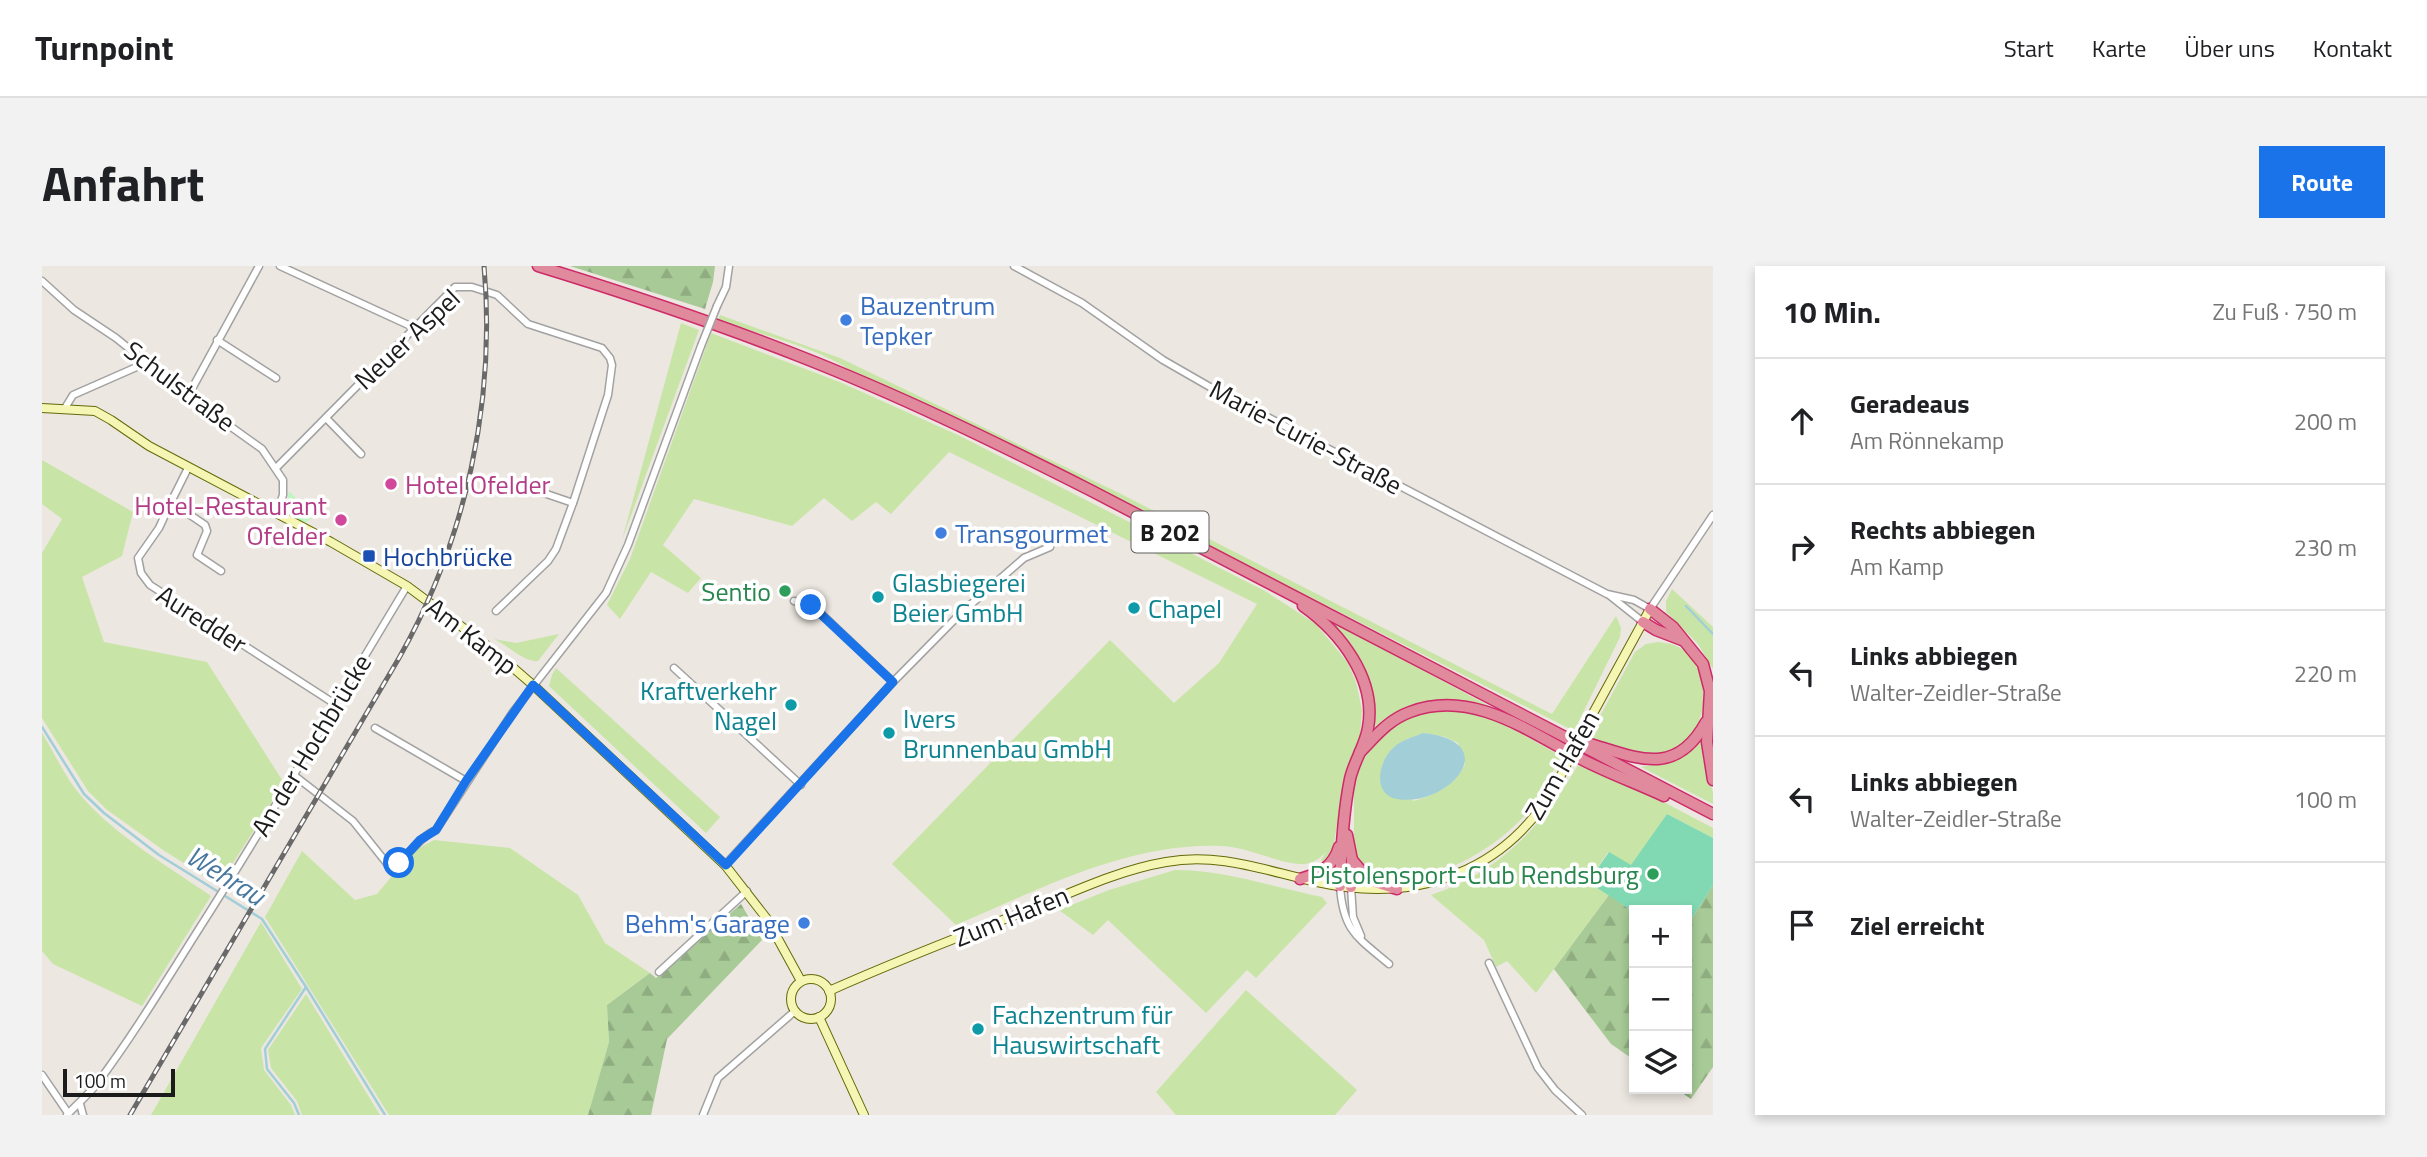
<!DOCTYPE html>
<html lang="de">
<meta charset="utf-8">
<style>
:root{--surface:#fff;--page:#f2f2f2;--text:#202124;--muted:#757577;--line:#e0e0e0;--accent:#1a73e8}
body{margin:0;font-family:"Titillium Web",sans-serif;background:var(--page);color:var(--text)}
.controls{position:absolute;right:21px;bottom:21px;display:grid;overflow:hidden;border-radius:0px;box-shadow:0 4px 10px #0003}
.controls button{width:63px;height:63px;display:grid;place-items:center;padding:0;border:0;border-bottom:2px solid var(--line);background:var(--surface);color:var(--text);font:35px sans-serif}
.scale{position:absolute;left:21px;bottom:18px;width:112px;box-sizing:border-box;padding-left:7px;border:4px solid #1b1b1b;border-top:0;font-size:19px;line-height:24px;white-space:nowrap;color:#1b1b1b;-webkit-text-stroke:5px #fff;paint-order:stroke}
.stop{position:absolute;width:21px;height:21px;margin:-16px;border:5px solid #1a73e8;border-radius:50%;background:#fff}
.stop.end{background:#1a73e8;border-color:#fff;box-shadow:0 2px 7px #0008}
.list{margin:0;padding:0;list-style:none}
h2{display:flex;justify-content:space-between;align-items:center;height:91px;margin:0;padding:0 28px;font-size:30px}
h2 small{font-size:23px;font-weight:400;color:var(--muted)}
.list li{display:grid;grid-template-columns:46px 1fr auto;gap:21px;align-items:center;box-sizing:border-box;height:126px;padding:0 28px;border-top:2px solid var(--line)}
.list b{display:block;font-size:26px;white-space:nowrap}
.list p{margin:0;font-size:23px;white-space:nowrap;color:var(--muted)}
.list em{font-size:23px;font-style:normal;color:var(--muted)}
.icon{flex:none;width:38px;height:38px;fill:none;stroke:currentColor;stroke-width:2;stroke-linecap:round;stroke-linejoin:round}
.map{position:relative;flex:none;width:1671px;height:849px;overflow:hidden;border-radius:0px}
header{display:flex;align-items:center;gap:42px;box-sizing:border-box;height:98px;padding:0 35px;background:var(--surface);border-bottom:2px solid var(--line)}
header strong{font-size:33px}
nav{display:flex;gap:38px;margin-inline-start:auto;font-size:24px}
.intro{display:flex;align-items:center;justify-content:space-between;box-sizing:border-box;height:168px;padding:0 42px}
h1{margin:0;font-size:49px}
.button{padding:18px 32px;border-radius:0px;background:var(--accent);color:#fff;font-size:24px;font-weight:700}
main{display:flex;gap:42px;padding:0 42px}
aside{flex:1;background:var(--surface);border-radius:0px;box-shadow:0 4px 10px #0003}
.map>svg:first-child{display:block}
</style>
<header>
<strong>Turnpoint</strong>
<nav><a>Start</a><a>Karte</a><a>Über uns</a><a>Kontakt</a></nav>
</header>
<div class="intro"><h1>Anfahrt</h1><a class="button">Route</a></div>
<main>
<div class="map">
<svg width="1671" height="849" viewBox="0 0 1671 849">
<defs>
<pattern id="forest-firs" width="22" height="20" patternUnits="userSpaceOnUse" patternTransform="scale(1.75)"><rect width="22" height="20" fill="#a7ca96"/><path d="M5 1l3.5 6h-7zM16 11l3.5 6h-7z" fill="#8fad81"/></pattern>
</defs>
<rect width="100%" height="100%" fill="#ece7e0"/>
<g fill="#c8e5a7" fill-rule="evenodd">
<path d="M 678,49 L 798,92 L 1075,226 L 1510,448 L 1574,350 L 1579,362 L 1578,371 L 1532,465 L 937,163 L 811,106 C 772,79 721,70 676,54 Z"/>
<path d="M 639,57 L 657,64 L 580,274 Z"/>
<path d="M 669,67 L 800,117 L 918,170 L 1223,325 L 1274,358 L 1306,397 L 1314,416 L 1320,444 L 1318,471 L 1301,522 L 1291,583 L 1283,597 L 1279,594 L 1284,586 C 1278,592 1271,598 1261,598 C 1236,598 1205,580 1178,580 C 1084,577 999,623 914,659 L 850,598 L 1068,374 L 1132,437 L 1177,397 L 1215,338 L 907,186 L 849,248 L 834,236 L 810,255 L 782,232 L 750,260 L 652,233 L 621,279 L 659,312 L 646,327 L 609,306 L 578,353 L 565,339 L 588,293 Z"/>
<path d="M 0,194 L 91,246 L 80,290 L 40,311 L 62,376 L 165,396 L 242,517 L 177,619 L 121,584 L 64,543 L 46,525 L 0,452 L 0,287 L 20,253 L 0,238 Z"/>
<path d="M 1630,323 L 1671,361 L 1671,403 L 1656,378 L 1624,346 L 1624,335 Z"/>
<path d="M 1287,354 L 1464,449 L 1446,442 L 1364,442 L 1341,454 L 1330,464 L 1330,438 L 1286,357 Z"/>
<path d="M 517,368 L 496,395 C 483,397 465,379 452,373 L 474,377 Z"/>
<path d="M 1616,376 C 1621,377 1627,377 1632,379 C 1664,390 1670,444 1650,468 C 1641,480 1628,486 1613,488 C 1608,489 1602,491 1597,490 C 1580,487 1562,478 1546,472 L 1593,386 L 1604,378 Z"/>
<path d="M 514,402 L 678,551 L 664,567 L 507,420 L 510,409 Z"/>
<path d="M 1392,445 C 1447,444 1472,464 1519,490 C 1508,511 1497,532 1482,550 C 1452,584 1388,621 1342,611 C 1333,609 1325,603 1317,599 L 1312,585 L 1312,522 L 1317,502 L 1323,489 L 1331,476 L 1364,452 ZM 1382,467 L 1403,471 L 1416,477 L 1423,498 C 1414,518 1392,530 1371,535 L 1350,483 L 1365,473 Z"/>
<path d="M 0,467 C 13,488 24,513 40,531 C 74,570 127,601 169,630 L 100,740 L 11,698 L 0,685 Z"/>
<path d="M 1660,471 L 1661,493 L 1671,526 L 1671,538 L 1599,501 L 1626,496 Z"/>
<path d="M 1536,499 L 1614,532 L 1671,562 L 1671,572 L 1625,548 L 1589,600 L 1566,586 L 1546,616 L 1567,629 L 1494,727 L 1465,695 L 1454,701 L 1442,674 L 1389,629 C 1456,608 1502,558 1536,499 Z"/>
<path d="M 392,574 L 468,582 L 536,629 L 563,677 L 608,707 L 565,739 L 567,776 L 546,849 L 347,849 L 223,651 L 260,585 L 313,634 L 335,628 L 370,586 Z"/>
<path d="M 1133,604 C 1184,604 1230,621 1280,631 L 1285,637 L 1214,712 L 1205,704 L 1164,747 L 1066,654 L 1051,669 L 1017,644 L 1067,624 Z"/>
<path d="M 219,656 L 260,723 L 219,782 L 222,804 L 249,839 L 253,849 L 109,849 Z"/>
<path d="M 1204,724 L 1315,824 L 1293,849 L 1134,849 L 1114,826 Z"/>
<path d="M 264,728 L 338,849 L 260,849 L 255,835 L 229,802 L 226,784 Z"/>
</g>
<g fill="url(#forest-firs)">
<path d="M 528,0 L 673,0 L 671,16 L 663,43 Z"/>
<path d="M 1671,619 L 1671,801 L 1649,833 L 1634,823 L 1645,823 L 1645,660 Z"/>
<path d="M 1567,629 L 1592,646 L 1592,794 L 1569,778 L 1512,703 Z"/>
<path d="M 699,638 L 720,674 L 625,773 L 609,849 L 546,849 L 567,776 L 565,739 L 608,707 L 614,712 Z"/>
</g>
<path fill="#bdf6bf" d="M 247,225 L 272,251 L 261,258 L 244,248 Z"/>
<path fill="#80d9b3" d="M 1625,548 L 1671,572 L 1671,619 L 1645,660 L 1645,644 L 1592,646 L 1546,616 L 1567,586 L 1589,599 Z"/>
<path fill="#a2ced8" d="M 1381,467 C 1465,476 1405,542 1355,533 C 1329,528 1337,494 1352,481 C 1360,474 1371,471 1381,467 Z"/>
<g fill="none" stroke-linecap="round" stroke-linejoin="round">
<g stroke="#a2ced8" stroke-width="2.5">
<path d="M 1644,340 L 1671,368"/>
<path d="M 0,461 L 42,528 L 62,547 L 117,589 L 220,653 L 264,721 L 223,783 L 225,803 L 252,837 L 257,849"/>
<path d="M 264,721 L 343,849"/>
</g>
<g stroke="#a2a2a2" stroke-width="9">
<g id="street">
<path d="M 238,0 L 375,63"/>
<path d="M 972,0 L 1040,37 L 1121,94 L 1168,121 L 1565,328 L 1592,334 L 1608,343 L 1671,249"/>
<path d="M 0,15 L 32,44 L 74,72 L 146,130 L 220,183 L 241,214 L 241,229 L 235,246"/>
<path d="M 675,40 L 684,21 L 687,0"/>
<path d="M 175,74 L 234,112"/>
<path d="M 146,130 L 217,0"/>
<path d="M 23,142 L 31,129 L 106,96"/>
<path d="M 284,152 L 319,188"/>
<path d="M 146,202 L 129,236 L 163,259 L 165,265 L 155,289 L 179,305"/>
<path d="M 234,202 L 413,21 L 430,21 L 455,29 L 486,58 L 560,82 L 568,92 L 570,99 L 566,129 L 531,237 L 514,283 L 506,295 L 454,345"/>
<path d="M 487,222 L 531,237"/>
<path d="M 129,236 L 117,262 L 96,292 L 99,307 L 108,319 L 293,438"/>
<path d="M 1567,329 L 1601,356"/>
<path d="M 752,335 L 770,339 L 851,416"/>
<path d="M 632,402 L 759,519"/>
<path d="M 333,462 L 424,515"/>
<path d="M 253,510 L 311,555 L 347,600 C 366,595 374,572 394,564 L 471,446 L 564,327 L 586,279 L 659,80"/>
<path d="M 683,599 L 851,416 L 919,347 L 982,292 L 1008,281"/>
<path d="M 1298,620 C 1301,665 1315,671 1347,698"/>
<path d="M 1309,621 L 1311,651 L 1319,670"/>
<path d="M 1447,697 L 1496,802 L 1513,824 L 1540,849"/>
<path d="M 617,706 L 705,625"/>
<path d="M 0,809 L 26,847"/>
<path d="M 38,838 L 41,849"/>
<path d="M 25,849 C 34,839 45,830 54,819 C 93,767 127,710 162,655 C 232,545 297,432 365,320"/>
<path d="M 661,849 L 676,812 L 753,745"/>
</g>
</g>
<g stroke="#636a09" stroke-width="10">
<g id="secondary">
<path d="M 0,142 L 53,145 L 69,154 L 107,180 L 289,276 L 365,320 L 447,381 L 491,419 L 683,599 L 725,653 L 759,715"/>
<path d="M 1549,451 L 1608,343"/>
<circle cx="769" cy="733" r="20"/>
<path d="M 787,725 C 854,695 921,669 989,643 C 1033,625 1077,604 1124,596 C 1177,586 1224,605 1275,616 C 1374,638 1464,607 1515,517"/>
<path d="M 777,751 L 822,849"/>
</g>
</g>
<g stroke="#cd2a68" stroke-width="13">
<g id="highway">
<path d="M 496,0 C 584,27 671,56 757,90 C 857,129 953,176 1048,224 L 1671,548"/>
<path d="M 1261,340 C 1298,366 1335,413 1326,462 C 1323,480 1312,495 1308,513 C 1301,547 1299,585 1298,620"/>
<path d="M 1608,343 L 1631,361 L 1661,398 L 1668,425 L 1665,476 L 1671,514"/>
<path d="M 1601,356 L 1614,364 L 1640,374"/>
<path d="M 1545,477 C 1593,491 1633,513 1664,456"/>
<path d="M 1318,486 C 1334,470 1346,454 1368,446 C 1431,422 1489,467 1543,495 C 1569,508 1596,518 1622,530"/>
<path d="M 1305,569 L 1310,594 L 1309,621"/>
<path d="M 1310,594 L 1327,614 L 1355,623"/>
<path d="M 1258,613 C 1278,607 1291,601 1297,581"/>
</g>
</g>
<use href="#street" stroke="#fff" stroke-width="6"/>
<use href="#secondary" stroke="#f5f6b4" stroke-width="8"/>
<use href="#highway" stroke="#e18a9e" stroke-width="10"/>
<g stroke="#696969" stroke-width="5">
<path id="rail" d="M 88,849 L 357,392 C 424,274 454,135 442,0"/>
</g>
<use href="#rail" stroke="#fff" stroke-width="2.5" stroke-dasharray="8" stroke-linecap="butt"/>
<g stroke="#a2a2a2" stroke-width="9" stroke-linecap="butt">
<path id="street-bridge" d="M 659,80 L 675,40"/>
</g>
<g stroke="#636a09" stroke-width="10" stroke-linecap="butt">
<path id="secondary-bridge" d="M 1515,517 L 1549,451"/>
</g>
<use href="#street-bridge" stroke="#fff" stroke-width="6"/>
<use href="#secondary-bridge" stroke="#f5f6b4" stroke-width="8"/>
</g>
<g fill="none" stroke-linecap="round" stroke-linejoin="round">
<path stroke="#1a73e8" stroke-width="9" d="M 357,597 L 378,574 L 394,564 L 424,515 L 491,419 L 684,599 L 851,416 L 769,339"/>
</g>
<g fill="#3f7fe0" stroke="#fff" stroke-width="2.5">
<circle cx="804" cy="54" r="7"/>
<circle cx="899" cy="267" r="7"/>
<circle cx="762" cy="657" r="7"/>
</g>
<g fill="#d1479c" stroke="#fff" stroke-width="2.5">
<circle cx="349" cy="218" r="7"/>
<circle cx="299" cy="254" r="7"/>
</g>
<rect fill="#1a4fb4" stroke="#fff" stroke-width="2.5" x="320" y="283" width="14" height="14" rx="3.5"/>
<g fill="#2e9e5b" stroke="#fff" stroke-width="2.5">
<circle cx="743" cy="325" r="7"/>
<circle cx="1611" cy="608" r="7"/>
</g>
<g fill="#0f9aa8" stroke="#fff" stroke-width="2.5">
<circle cx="836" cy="331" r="7"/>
<circle cx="1092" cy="342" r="7"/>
<circle cx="749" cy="439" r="7"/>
<circle cx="847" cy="467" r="7"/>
<circle cx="936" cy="763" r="7"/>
</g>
<g text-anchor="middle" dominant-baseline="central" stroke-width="7" stroke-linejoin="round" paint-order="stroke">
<rect fill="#fff" stroke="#5f5f5f" stroke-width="2" x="1089.5" y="245.5" width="77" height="41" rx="5"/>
<g font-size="24" font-weight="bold" fill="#1b1b1b">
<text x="1128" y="266">B 202</text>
</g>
<g font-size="26" fill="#366cbe" stroke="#fff" text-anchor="start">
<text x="818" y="39">Bauzentrum<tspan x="818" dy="30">Tepker</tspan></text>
<text x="913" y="267">Transgourmet</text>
<text x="748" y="657" text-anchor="end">Behm's Garage</text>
</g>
<g font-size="26" fill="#1b1b1b" stroke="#fff">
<text transform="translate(365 73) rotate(-43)">Neuer Aspel</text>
<text transform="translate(138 120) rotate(37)">Schulstraße</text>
<text transform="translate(1264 171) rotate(28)">Marie-Curie-Straße</text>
<text transform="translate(160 353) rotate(33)">Auredder</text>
<text transform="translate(430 370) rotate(38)">Am Kamp</text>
<text transform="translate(269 479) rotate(-59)">An der Hochbrücke</text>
<text transform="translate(1520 499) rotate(-60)">Zum Hafen</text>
<text transform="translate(969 650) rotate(-22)">Zum Hafen</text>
</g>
<g font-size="26" fill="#b23c85" stroke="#fff" text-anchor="start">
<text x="363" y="218">Hotel Ofelder</text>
<text x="285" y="239" text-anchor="end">Hotel-Restaurant<tspan x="285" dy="30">Ofelder</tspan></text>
</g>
<g font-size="26" fill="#164399" stroke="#fff" text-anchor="start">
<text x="341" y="290">Hochbrücke</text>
</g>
<g font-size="26" fill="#0d838f" stroke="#fff" text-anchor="start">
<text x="850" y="316">Glasbiegerei<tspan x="850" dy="30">Beier GmbH</tspan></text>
<text x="1106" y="342">Chapel</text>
<text x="735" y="424" text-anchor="end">Kraftverkehr<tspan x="735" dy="30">Nagel</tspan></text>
<text x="861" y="452">Ivers<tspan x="861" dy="30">Brunnenbau GmbH</tspan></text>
<text x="950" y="748">Fachzentrum für<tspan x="950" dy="30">Hauswirtschaft</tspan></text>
</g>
<g font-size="26" fill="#27864d" stroke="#fff" text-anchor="end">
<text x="729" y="325">Sentio</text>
<text x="1597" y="608">Pistolensport-Club Rendsburg</text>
</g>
<g font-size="28" font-style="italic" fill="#49779e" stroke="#fff">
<text transform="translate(184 609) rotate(32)">Wehrau</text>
</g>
</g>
</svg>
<div class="controls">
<button>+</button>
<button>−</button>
<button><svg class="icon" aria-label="layers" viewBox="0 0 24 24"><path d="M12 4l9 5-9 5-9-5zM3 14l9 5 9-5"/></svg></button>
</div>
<div class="scale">100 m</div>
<div class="stop" style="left:357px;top:597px"></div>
<div class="stop end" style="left:769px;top:339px"></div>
</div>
<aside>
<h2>10 Min.<small>Zu Fuß · 750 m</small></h2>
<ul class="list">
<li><svg class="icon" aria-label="ahead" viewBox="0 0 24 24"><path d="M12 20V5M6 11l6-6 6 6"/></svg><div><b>Geradeaus</b><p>Am Rönnekamp</p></div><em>200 m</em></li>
<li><svg class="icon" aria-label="right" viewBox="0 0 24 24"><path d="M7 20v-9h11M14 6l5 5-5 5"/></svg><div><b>Rechts abbiegen</b><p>Am Kamp</p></div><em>230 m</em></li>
<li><svg class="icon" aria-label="left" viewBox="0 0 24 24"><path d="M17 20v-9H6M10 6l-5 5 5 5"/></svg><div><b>Links abbiegen</b><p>Walter-Zeidler-Straße</p></div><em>220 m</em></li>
<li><svg class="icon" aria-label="left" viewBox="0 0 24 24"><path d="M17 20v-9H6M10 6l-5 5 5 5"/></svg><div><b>Links abbiegen</b><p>Walter-Zeidler-Straße</p></div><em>100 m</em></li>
<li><svg class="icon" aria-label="arrive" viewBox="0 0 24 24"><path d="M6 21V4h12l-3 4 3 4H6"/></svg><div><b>Ziel erreicht</b></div></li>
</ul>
</aside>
</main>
